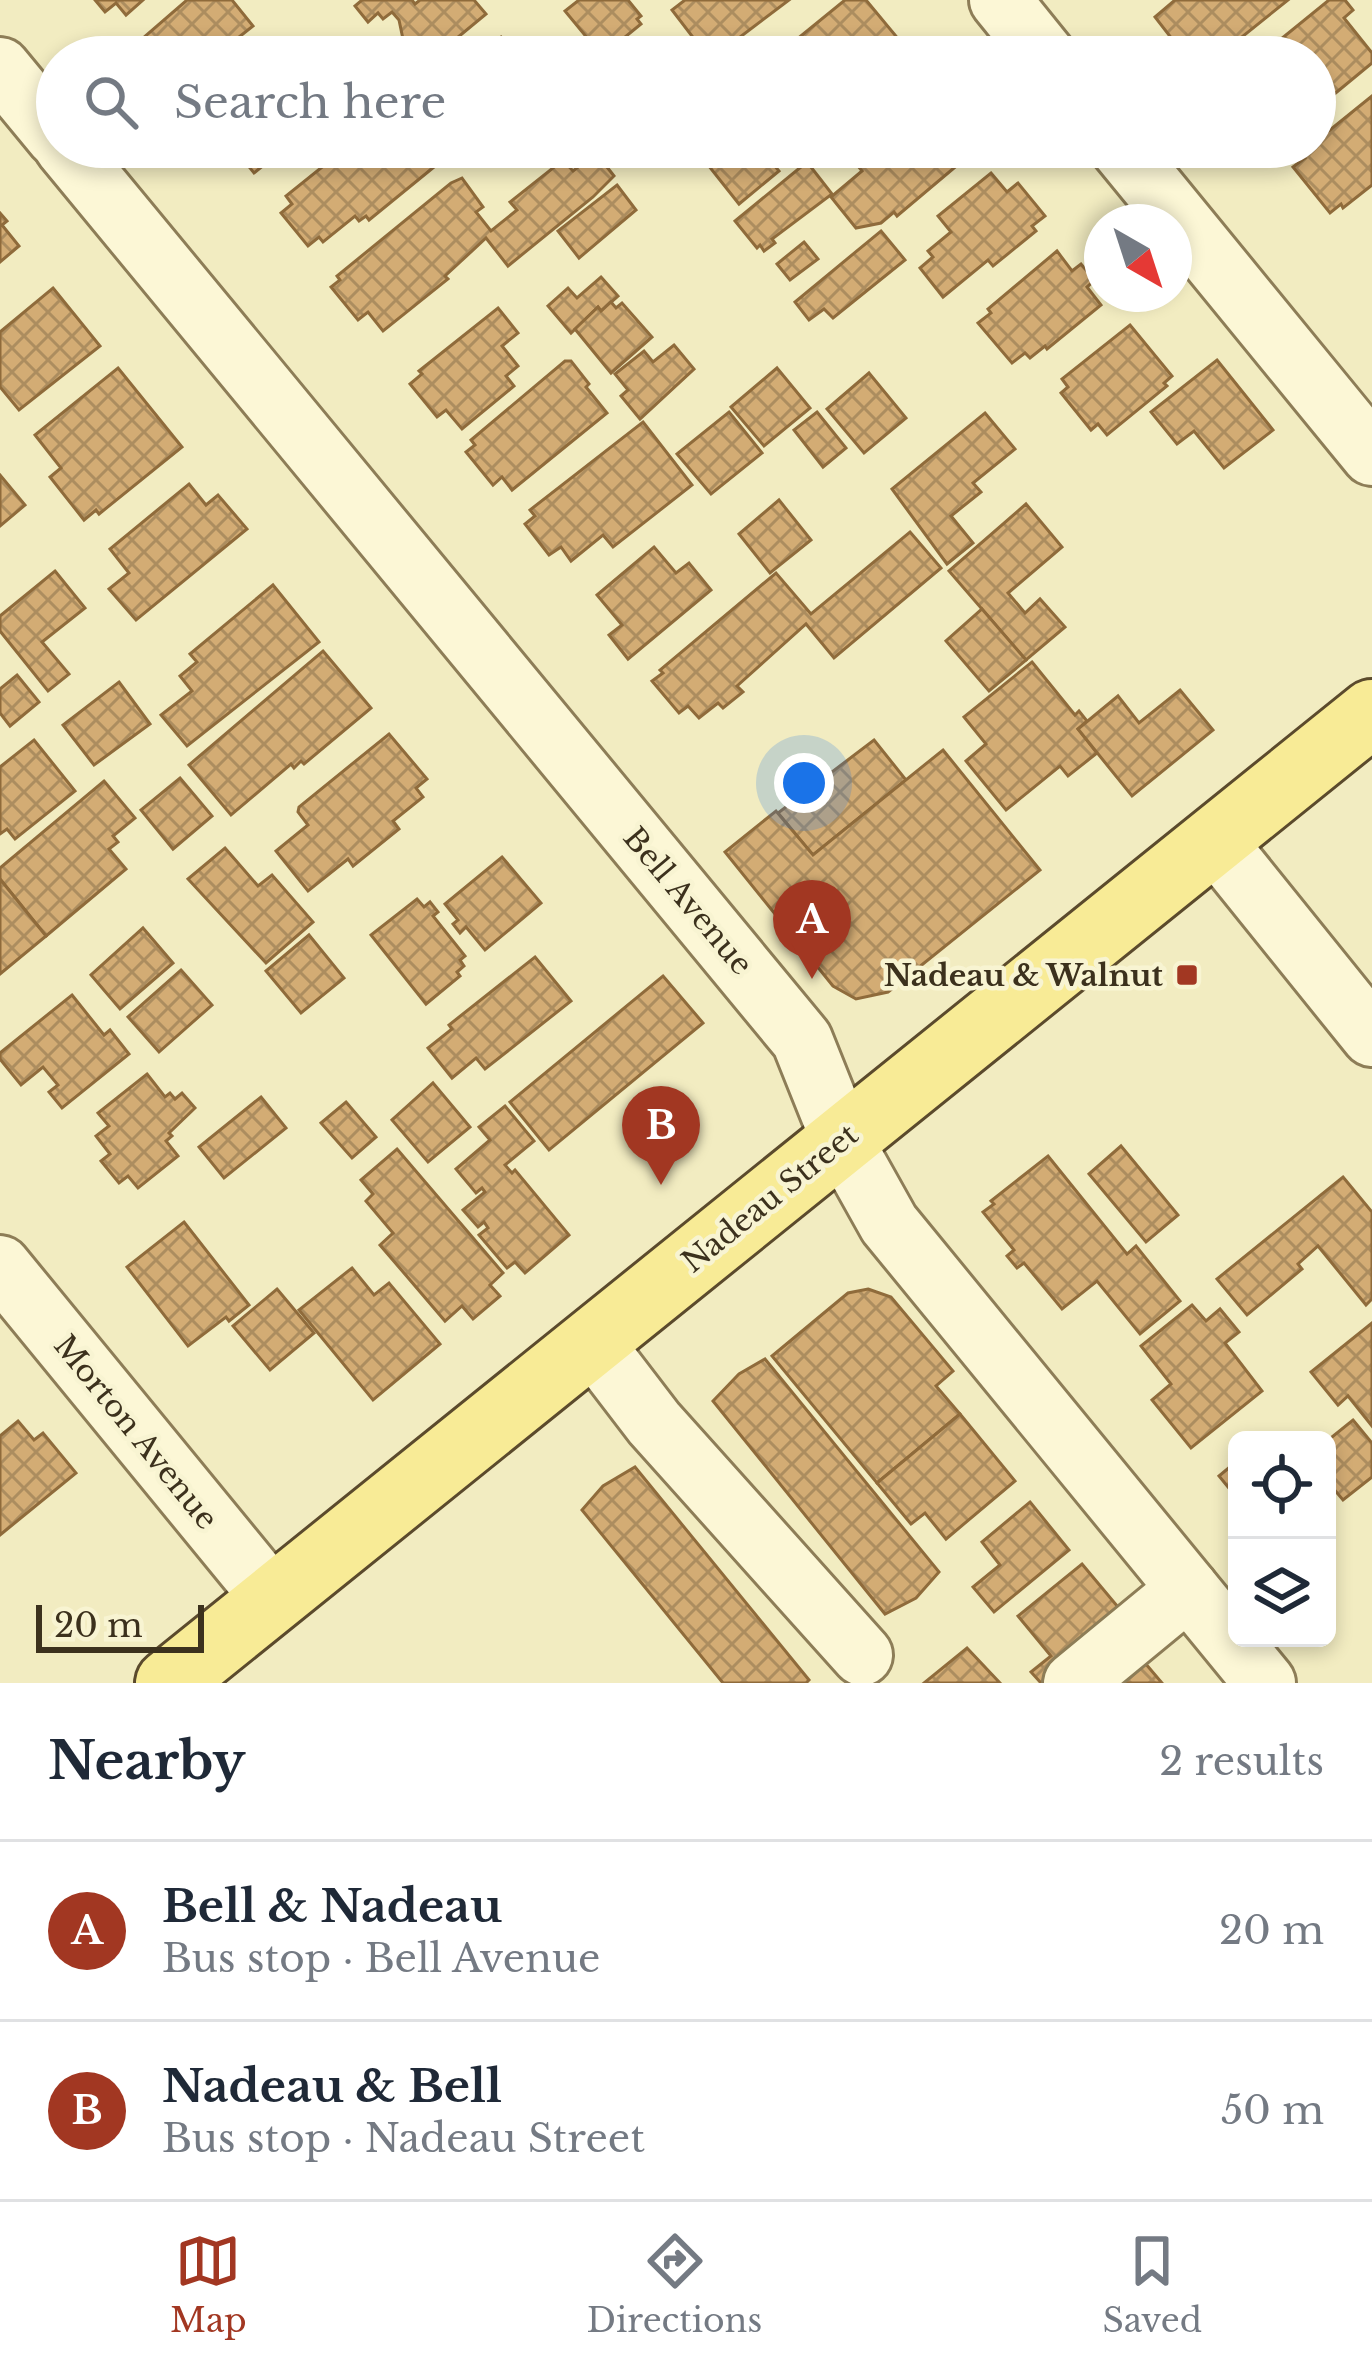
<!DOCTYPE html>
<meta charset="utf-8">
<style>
:root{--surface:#fff;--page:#f6f6f7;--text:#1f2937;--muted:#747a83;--line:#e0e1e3;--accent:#a23722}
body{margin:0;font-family:"Libre Baskerville",serif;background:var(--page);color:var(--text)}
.controls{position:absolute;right:36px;bottom:36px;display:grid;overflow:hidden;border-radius:18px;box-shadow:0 6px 18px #0003}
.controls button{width:108px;height:108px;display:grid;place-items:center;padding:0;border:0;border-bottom:3px solid var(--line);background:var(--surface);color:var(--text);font:60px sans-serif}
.compass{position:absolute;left:1084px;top:204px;width:108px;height:108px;border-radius:50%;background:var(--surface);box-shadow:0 6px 18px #0003;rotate:141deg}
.scale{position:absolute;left:36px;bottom:30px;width:168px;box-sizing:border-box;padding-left:12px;border:6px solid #3c311d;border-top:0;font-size:33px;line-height:42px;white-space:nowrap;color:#3c311d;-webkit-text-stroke:9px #f8f4d2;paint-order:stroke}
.you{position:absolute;left:804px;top:783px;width:42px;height:42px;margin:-30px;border:9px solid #fff;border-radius:50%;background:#1a73e8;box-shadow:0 0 0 18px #1a73e833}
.badge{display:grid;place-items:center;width:78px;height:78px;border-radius:50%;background:var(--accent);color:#fff;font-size:39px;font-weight:700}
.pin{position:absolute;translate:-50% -99px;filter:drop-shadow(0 3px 6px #0008)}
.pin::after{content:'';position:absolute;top:63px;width:42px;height:36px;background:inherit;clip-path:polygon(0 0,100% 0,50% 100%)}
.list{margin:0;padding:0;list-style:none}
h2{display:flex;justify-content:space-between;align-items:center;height:156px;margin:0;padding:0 48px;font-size:51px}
h2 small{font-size:39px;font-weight:400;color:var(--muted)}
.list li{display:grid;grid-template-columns:78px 1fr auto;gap:36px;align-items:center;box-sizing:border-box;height:180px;padding:0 48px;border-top:3px solid var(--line)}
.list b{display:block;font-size:45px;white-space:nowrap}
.list p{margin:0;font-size:39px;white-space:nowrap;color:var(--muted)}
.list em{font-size:39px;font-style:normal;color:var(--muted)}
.icon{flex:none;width:66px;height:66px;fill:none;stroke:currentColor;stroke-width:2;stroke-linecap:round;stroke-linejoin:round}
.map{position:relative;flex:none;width:1372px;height:1683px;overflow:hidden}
.search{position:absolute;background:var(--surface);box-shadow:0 6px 18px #0003;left:36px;right:36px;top:36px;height:132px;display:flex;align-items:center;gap:30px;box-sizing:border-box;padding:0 42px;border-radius:66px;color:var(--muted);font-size:45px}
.sheet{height:516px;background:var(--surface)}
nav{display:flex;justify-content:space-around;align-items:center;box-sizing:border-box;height:168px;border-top:3px solid var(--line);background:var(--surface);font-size:33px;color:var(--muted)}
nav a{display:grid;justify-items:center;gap:6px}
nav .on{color:var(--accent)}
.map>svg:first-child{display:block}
</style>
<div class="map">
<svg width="1372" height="1683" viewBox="0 0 1372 1683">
<defs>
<pattern id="building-cross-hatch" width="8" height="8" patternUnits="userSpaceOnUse" patternTransform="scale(3)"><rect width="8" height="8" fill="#d3ac74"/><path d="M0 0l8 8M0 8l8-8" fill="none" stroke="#ac8d5f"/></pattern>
</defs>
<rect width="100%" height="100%" fill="#f2ecc1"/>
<g fill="url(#building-cross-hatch)" stroke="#8f6b3b" stroke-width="3">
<path d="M 95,0 L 143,0 L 126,15 L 116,3 L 105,12 Z"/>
<path d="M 187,0 L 232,0 L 253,26 L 234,41 L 234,57 L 143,57 L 136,49 L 146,41 L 143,38 Z"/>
<path d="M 362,0 L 412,0 L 415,4 L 420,0 L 474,0 L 486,14 L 434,57 L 388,57 L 404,44 L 399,20 L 392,12 L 383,19 L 378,13 L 368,22 L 355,6 Z"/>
<path d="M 579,0 L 628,0 L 641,16 L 637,19 L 641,24 L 602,56 L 565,11 Z"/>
<path d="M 685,0 L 789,0 L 719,53 L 721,57 L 708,57 L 672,10 Z"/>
<path d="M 845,0 L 866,0 L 900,41 L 880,57 L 775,57 Z"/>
<path d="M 1175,0 L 1288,0 L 1217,57 L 1186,57 L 1155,17 Z"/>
<path d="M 1329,0 L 1345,0 L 1353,10 L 1344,18 L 1372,53 L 1372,63 L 1315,110 L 1315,57 L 1259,57 Z"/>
<path d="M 501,37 L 517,57 L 476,57 Z"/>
<path d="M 1372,96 L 1372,185 L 1343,208 L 1341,204 L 1330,213 L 1293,167 L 1305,158 L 1301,153 L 1315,147 L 1315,142 Z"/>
<path d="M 217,147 L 286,147 L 254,173 L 238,153 L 228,161 Z"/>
<path d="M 347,147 L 435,147 L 445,158 L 369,220 L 366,216 L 359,221 L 355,216 L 323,242 L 319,237 L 308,246 L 281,213 L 292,204 L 286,196 Z"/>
<path d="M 725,147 L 759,147 L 779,171 L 739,204 L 704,160 Z"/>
<path d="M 871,147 L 969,147 L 973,152 L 897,216 L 894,212 L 881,223 L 856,228 L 831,197 L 862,171 L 854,161 Z"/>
<path d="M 596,153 L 614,176 L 593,197 L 508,266 L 486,238 L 445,276 L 448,279 L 383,331 L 368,312 L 358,320 L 331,287 L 340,280 L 337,276 L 451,183 L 462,178 L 483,207 L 476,212 L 491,231 L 517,210 L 510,202 L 563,160 L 573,171 Z"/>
<path d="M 807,162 L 832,194 L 772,239 L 775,243 L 764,251 L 760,245 L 757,248 L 735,221 Z"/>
<path d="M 991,173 L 1007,192 L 1018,183 L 1045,216 L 1032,226 L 1036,231 L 993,266 L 988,260 L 943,297 L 920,268 L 933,257 L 928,251 L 951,232 L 938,216 Z"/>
<path d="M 617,185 L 636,210 L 579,258 L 558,231 Z"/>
<path d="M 0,213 L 7,221 L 2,225 L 19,246 L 0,262 Z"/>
<path d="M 881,231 L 905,260 L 833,318 L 824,309 L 809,320 L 795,302 Z"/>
<path d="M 804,242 L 818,259 L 790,280 L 777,264 Z"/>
<path d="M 1057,251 L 1072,271 L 1081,264 L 1095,280 L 1087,287 L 1101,305 L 1047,349 L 1045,346 L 1030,358 L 1025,353 L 1012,363 L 978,323 L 991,313 L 988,309 Z"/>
<path d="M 601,277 L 618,296 L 601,311 L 598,307 L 571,333 L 548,306 L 568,288 L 577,298 Z"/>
<path d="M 53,288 L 100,346 L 19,410 L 0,387 L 0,332 Z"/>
<path d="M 611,302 L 616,308 L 622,303 L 652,337 L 611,373 L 575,329 L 598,307 L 601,311 Z"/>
<path d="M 498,308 L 518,333 L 502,346 L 518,366 L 506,376 L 514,386 L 462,429 L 446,410 L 437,417 L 410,384 L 422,374 L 419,371 Z"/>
<path d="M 1130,325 L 1172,376 L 1164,383 L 1167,386 L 1107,435 L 1098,424 L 1091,430 L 1061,393 L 1068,387 L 1062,379 Z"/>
<path d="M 674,345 L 694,369 L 640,419 L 621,396 L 628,390 L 615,374 L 644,351 L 653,362 Z"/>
<path d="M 1217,360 L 1273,430 L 1224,468 L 1194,431 L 1177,444 L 1151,412 Z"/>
<path d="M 565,361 L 571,361 L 589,384 L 586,387 L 607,413 L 512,490 L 502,477 L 493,485 L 466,452 L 475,445 L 471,440 Z"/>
<path d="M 118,368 L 182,447 L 99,514 L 96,510 L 84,520 L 50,477 L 61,468 L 35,435 Z"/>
<path d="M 777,368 L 810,408 L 764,446 L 731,407 Z"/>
<path d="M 869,373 L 906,418 L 864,453 L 827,409 Z"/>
<path d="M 729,412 L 762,453 L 711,494 L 677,454 Z"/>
<path d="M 817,412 L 846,448 L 823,467 L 794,430 Z"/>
<path d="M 985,413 L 1015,449 L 973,483 L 981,492 L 951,516 L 973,543 L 947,564 L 892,489 Z"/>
<path d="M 643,422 L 692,485 L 613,547 L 603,535 L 571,561 L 561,547 L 549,555 L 525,524 L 535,516 L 530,510 Z"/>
<path d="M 0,475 L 25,505 L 0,526 Z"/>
<path d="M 189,484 L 206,505 L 218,495 L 247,529 L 136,620 L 109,589 L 129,573 L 110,549 Z"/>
<path d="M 779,500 L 811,540 L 770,573 L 739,534 Z"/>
<path d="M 1026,504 L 1062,547 L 1008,593 L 1025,613 L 1040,599 L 1065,627 L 1026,660 L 949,571 Z"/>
<path d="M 910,532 L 941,568 L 834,658 L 806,624 L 737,686 L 743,692 L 723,708 L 718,703 L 699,718 L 688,706 L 679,713 L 652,681 L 663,673 L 660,670 L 776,573 L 811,614 Z"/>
<path d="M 654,547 L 676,573 L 689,563 L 711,590 L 628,659 L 609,635 L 622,625 L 597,595 Z"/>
<path d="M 55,571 L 85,608 L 42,642 L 69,674 L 48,691 L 0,631 L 0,616 Z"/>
<path d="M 273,585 L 319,642 L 187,746 L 161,715 L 192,691 L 180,676 L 197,662 L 190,654 Z"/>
<path d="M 982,609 L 1026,660 L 989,691 L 946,641 Z"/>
<path d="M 323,651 L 371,708 L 304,764 L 301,761 L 294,768 L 291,764 L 231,815 L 189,765 Z"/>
<path d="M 1032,662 L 1075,715 L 1079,711 L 1087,721 L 1078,729 L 1097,753 L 1068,776 L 1060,766 L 1006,810 L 966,761 L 986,744 L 964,717 Z"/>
<path d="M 17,675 L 39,702 L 10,726 L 0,713 L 0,689 Z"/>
<path d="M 119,682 L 150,724 L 94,765 L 63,725 Z"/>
<path d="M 1180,690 L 1213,730 L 1132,796 L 1078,729 L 1118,696 L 1139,723 Z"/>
<path d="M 389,734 L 427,779 L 416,788 L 423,797 L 393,821 L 399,829 L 353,866 L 348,859 L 308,891 L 276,851 L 308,825 L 298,812 L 299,807 Z"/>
<path d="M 34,740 L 75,791 L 15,839 L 7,829 L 0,834 L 0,767 Z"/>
<path d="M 874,740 L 906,780 L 813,855 L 778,813 Z"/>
<path d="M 943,750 L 1040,870 L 888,992 L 856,999 L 833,986 L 725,852 L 776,811 L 813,855 Z"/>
<path d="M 180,778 L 212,816 L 173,849 L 141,810 Z"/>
<path d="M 104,781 L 135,818 L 113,836 L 118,842 L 109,849 L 126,869 L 46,936 L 0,879 L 0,868 Z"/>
<path d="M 225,848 L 258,886 L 272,875 L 313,922 L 266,963 L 188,879 Z"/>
<path d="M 502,857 L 541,903 L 485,950 L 466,927 L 460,933 L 453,924 L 458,920 L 445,904 Z"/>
<path d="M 0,879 L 46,936 L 0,974 Z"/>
<path d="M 417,899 L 424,907 L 430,902 L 438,912 L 433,916 L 465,956 L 460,960 L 464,966 L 457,972 L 460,976 L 426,1004 L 371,935 Z"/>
<path d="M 143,928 L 173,963 L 120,1009 L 91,975 Z"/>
<path d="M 309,935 L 344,978 L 301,1013 L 266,971 Z"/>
<path d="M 535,957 L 571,1001 L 485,1069 L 476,1058 L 452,1078 L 428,1048 L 452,1029 L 449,1025 Z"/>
<path d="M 181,970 L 212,1005 L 159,1052 L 128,1017 Z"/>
<path d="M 663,976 L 703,1023 L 549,1150 L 510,1102 Z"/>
<path d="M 72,995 L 104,1035 L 110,1030 L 129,1054 L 62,1108 L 49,1092 L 58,1085 L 43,1067 L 21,1085 L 0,1059 L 0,1053 Z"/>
<path d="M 147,1074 L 165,1097 L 170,1093 L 175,1099 L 182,1093 L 195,1108 L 169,1133 L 172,1136 L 166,1141 L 178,1156 L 138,1188 L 128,1176 L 119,1183 L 101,1161 L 110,1154 L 96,1136 L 109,1126 L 98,1113 Z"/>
<path d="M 433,1083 L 470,1127 L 428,1162 L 392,1120 Z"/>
<path d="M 261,1097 L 286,1128 L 224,1178 L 199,1147 Z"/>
<path d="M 346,1102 L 376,1137 L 352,1158 L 321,1123 Z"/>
<path d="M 505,1106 L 534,1141 L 505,1165 L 512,1173 L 515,1170 L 569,1235 L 525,1273 L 515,1262 L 507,1268 L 479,1235 L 488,1228 L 484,1222 L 478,1227 L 463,1210 L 485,1192 L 482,1188 L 476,1193 L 456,1169 L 490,1140 L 479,1127 Z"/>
<path d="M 1121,1146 L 1178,1215 L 1146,1242 L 1089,1174 Z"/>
<path d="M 397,1149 L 503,1273 L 490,1285 L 500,1296 L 473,1319 L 462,1306 L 445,1321 L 380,1245 L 393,1233 L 366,1201 L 373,1194 L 361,1180 Z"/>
<path d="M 1048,1156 L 1127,1254 L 1136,1246 L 1180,1301 L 1140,1334 L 1097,1281 L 1062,1309 L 1024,1263 L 1017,1268 L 1007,1256 L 1014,1250 L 983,1212 L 994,1204 L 991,1201 Z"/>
<path d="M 1343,1177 L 1372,1212 L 1372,1299 L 1366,1305 L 1318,1246 L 1298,1264 L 1302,1269 L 1247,1315 L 1217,1279 Z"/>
<path d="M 184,1222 L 249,1305 L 229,1321 L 226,1317 L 188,1346 L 127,1267 Z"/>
<path d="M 352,1268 L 374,1295 L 389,1283 L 440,1344 L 373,1400 L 299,1310 Z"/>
<path d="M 277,1289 L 314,1333 L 270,1370 L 233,1326 Z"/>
<path d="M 868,1289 L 891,1297 L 953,1371 L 936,1386 L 960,1414 L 877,1483 L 772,1356 L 848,1293 Z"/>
<path d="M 1192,1305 L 1206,1321 L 1220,1309 L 1239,1332 L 1225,1343 L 1262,1391 L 1191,1448 L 1152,1400 L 1171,1384 L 1141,1346 Z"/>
<path d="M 1372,1323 L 1372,1426 L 1348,1396 L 1338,1405 L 1311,1372 Z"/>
<path d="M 765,1359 L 939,1572 L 916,1598 L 885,1614 L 713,1401 L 739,1374 Z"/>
<path d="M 960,1414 L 1015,1481 L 946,1539 L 925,1513 L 911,1524 L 877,1483 Z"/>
<path d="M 1353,1420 L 1372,1443 L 1372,1477 L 1343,1500 L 1327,1481 L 1327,1441 Z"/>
<path d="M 18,1421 L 34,1440 L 43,1433 L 76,1473 L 0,1535 L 0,1436 Z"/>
<path d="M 1237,1461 L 1237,1498 L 1219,1476 Z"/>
<path d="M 635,1467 L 809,1680 L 806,1683 L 723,1683 L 582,1510 L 603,1486 Z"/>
<path d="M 1030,1502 L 1069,1550 L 994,1612 L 973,1587 L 1000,1565 L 982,1542 Z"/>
<path d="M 1082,1564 L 1123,1613 L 1066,1683 L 1041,1683 L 1031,1672 L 1051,1656 L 1018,1616 Z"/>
<path d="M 967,1648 L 1000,1683 L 924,1683 Z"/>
<path d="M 1145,1663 L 1162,1683 L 1121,1683 Z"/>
</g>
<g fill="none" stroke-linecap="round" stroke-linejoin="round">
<g stroke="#8d7d57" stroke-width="66">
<g id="minor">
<path d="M 1000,0 L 1046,57"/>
<path d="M 0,68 L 57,137"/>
<path d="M 65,147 L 802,1040 L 842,1140 L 889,1224 L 1265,1683"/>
<path d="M 1120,147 L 1372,455"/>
<path d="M 1214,840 L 1372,1036"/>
<path d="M 0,1266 L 273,1599"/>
<path d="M 592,1342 L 654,1423 L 862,1655"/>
<path d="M 1074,1683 L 1188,1589"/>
</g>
</g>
<g stroke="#5b4a2c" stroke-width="72">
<path id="major" d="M 169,1683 L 1372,713"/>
</g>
<use href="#minor" stroke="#fcf7d6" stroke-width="60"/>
<use href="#major" stroke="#f8eb96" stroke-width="66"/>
</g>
<rect fill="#a23722" stroke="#f8f4d2" stroke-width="4.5" x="1175" y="963" width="24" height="24" rx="6"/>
<g text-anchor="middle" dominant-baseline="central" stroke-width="9" stroke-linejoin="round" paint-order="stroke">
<g font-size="30" fill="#3c311d" stroke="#f8f4d2">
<text transform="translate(688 901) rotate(50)">Bell Avenue</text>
<text transform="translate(770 1198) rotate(-39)">Nadeau Street</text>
<text transform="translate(136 1432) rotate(51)">Morton Avenue</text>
</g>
<g font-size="30" font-weight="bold" fill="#3c311d" stroke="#f8f4d2" text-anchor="end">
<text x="1163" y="975">Nadeau &amp; Walnut</text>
</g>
</g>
</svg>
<div class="controls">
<button><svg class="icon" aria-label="locate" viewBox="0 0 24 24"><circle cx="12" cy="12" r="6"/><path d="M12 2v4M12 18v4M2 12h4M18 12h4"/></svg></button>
<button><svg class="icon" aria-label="layers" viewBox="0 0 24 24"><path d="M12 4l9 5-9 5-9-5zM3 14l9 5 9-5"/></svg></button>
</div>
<svg class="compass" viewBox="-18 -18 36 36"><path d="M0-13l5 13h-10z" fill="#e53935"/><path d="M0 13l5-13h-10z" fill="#747a83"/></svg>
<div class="scale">20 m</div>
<div class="you"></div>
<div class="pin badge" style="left:812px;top:979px">A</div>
<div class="pin badge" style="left:661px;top:1185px">B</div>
<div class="search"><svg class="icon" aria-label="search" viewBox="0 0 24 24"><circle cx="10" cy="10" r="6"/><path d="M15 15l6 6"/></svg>Search here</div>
</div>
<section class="sheet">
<h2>Nearby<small>2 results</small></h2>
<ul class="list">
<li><span class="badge">A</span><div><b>Bell &amp; Nadeau</b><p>Bus stop · Bell Avenue</p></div><em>20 m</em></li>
<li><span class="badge">B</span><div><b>Nadeau &amp; Bell</b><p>Bus stop · Nadeau Street</p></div><em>50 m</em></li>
</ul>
</section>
<nav>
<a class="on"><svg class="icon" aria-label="map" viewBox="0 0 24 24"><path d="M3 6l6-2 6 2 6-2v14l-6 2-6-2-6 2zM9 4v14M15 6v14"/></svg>Map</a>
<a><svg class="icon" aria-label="directions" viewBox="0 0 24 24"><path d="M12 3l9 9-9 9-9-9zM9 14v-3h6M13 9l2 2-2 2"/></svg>Directions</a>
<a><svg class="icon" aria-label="saved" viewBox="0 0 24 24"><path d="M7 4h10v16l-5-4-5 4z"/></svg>Saved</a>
</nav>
